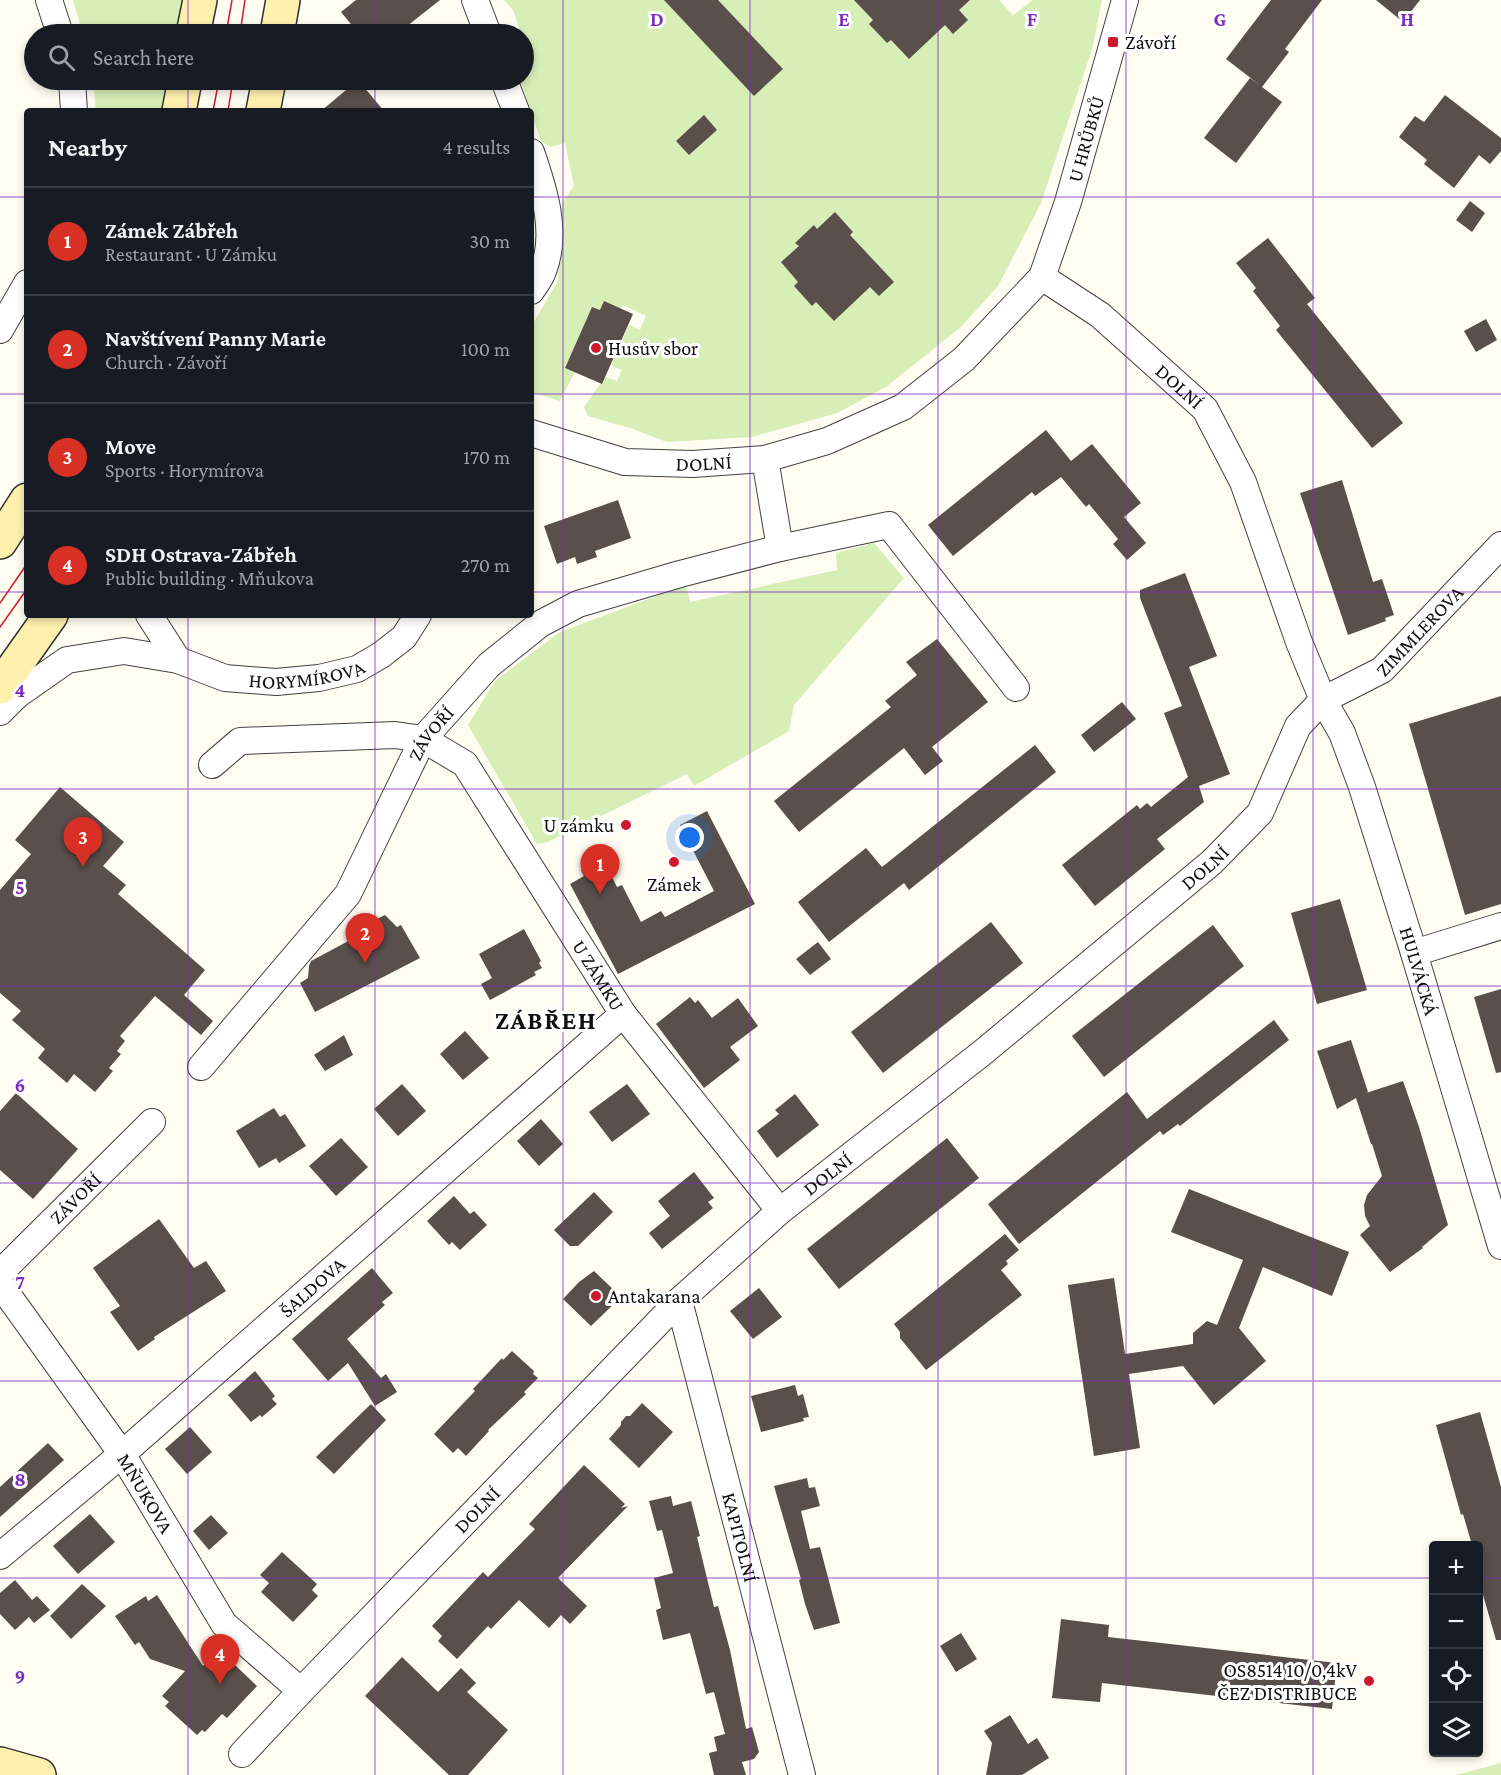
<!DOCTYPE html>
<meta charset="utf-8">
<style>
:root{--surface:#171b24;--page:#242831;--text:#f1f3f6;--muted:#9ea1a6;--line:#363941;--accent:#d93025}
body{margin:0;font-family:"Crimson Pro",serif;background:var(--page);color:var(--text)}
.controls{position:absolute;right:18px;bottom:18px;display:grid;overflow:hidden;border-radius:6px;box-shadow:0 3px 9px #0003}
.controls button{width:54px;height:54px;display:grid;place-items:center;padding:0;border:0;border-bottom:2px solid var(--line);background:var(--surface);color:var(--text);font:30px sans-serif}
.you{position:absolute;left:690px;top:838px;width:21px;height:21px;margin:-15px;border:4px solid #fff;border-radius:50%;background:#1a73e8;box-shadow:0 0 0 9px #1a73e833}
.badge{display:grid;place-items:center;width:39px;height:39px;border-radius:50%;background:var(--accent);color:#fff;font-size:20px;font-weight:700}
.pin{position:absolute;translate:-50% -50px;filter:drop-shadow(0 2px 3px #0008)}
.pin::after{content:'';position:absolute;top:32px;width:21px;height:18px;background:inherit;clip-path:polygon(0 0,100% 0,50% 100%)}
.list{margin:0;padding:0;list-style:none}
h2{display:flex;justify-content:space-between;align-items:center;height:78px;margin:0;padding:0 24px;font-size:26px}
h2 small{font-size:20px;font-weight:400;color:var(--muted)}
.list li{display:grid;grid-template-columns:39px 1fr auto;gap:18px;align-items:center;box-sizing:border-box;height:108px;padding:0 24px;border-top:2px solid var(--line)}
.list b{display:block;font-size:22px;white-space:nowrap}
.list p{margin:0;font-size:20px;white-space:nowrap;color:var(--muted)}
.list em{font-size:20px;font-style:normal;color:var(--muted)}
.icon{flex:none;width:33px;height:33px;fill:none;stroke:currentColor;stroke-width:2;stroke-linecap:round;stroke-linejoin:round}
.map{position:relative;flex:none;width:1501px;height:1775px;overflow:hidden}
.search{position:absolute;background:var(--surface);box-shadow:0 3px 9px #0003;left:24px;top:24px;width:510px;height:66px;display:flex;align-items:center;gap:15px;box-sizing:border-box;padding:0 21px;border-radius:33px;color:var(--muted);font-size:22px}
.panel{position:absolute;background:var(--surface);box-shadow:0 3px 9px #0003;left:24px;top:108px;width:510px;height:510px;border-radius:6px}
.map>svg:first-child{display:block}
</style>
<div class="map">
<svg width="1501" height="1775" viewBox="0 0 1501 1775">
<rect width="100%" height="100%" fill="#fffcf2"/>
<g fill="#d7eeb7">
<path d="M 73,0 L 183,0 L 176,34 L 83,34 Z"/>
<path d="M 504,0 L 999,0 L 1013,15 L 1033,0 L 1102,0 L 1093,46 L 1041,203 L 998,286 L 961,327 L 886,387 L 837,413 L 752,437 L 667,442 L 633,429 L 588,416 L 584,407 L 605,377 L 617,381 L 622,370 L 611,365 L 629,325 L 640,330 L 646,316 L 623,305 L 621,309 L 604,302 L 600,310 L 592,307 L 565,368 L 575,372 L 560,401 L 531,392 L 531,327 L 558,281 L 562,203 L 574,186 L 565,143 L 550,147 L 541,141 L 520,80 L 524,80 L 524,34 L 521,34 L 513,10 Z"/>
<path d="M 93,80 L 168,80 L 162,111 L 96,111 Z"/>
<path d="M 874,543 L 904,578 L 794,705 L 789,731 L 694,786 L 687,774 L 548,842 L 537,844 L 468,725 L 495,681 L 560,632 L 686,585 L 690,602 L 837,570 L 836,553 Z"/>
<path d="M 1501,1763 L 1501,1775 L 1456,1775 Z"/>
</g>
<g fill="#594f4b">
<path d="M 356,0 L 440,0 L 397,34 L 359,34 L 341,12 Z"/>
<path d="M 664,0 L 718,0 L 783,69 L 754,96 Z"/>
<path d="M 854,0 L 970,0 L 959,10 L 968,20 L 953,34 L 945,25 L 909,59 L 891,40 L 887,43 L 869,24 L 873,20 Z"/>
<path d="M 1271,0 L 1322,0 L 1285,49 L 1289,52 L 1262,87 L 1282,102 L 1236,163 L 1204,138 L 1250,78 L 1261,86 L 1226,59 Z"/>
<path d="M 1376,0 L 1420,0 L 1403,22 Z"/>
<path d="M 358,80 L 384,111 L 321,111 Z"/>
<path d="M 1445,95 L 1501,138 L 1501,151 L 1490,164 L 1479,155 L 1454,188 L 1424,164 L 1427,160 L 1399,137 L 1415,116 L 1424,122 Z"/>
<path d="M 704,115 L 717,130 L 689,155 L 676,141 Z"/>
<path d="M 1470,201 L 1485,213 L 1472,232 L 1456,220 Z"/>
<path d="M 835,212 L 853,232 L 850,235 L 894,282 L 879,296 L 870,287 L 834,321 L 816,302 L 812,306 L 794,286 L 798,282 L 781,262 L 799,246 L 795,243 L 814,225 L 817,229 Z"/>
<path d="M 1268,238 L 1315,298 L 1307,304 L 1403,423 L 1372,448 L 1276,330 L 1280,326 L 1253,291 L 1256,288 L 1236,263 Z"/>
<path d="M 604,301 L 633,314 L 602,384 L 565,368 L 592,307 L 600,310 Z"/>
<path d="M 1486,319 L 1497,340 L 1476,352 L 1464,331 Z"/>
<path d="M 1046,430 L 1071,461 L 1092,444 L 1141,503 L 1124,517 L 1146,543 L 1127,560 L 1113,544 L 1118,539 L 1089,504 L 1086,507 L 1061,477 L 1035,496 L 1032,492 L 953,556 L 928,525 Z"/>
<path d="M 1342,480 L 1373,582 L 1382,579 L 1394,615 L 1385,618 L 1386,621 L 1348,635 L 1300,493 Z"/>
<path d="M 618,500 L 631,538 L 595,551 L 597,557 L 577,564 L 575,557 L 557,564 L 544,526 Z"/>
<path d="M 1185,573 L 1217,656 L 1189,667 L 1230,774 L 1199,786 L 1204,802 L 1157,839 L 1165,849 L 1095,906 L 1062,865 L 1137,805 L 1140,809 L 1147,803 L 1151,807 L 1188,777 L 1164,713 L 1182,706 L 1140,598 L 1140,590 Z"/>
<path d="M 937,639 L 988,702 L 932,747 L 943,761 L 925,775 L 904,748 L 799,832 L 774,801 L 891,707 L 885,701 L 917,675 L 906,662 Z"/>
<path d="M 1501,696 L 1501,904 L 1465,915 L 1409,724 Z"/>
<path d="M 1122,702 L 1136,719 L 1094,752 L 1081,735 Z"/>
<path d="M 1035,745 L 1056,772 L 909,890 L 904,883 L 829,942 L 798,902 L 866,848 L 882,867 Z"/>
<path d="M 60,787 L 124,842 L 103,866 L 126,885 L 118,894 L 205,970 L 184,995 L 213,1021 L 201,1035 L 155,996 L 120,1036 L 125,1041 L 117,1051 L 121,1054 L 109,1068 L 113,1071 L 95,1092 L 74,1074 L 67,1083 L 38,1058 L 45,1049 L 12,1020 L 21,1011 L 0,993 L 0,890 L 31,854 L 15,840 Z"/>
<path d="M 707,811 L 755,904 L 618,974 L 570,884 L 584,876 L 581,870 L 603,859 L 617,887 L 622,885 L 641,922 L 661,911 L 665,917 L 714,891 L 680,825 Z"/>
<path d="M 1340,899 L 1367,990 L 1317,1004 L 1291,913 Z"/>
<path d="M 385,915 L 397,927 L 401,925 L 420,958 L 315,1012 L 300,983 L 308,978 L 309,966 L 311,961 L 356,937 L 353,931 Z"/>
<path d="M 991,922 L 1023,963 L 883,1073 L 851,1032 Z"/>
<path d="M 1213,925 L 1244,966 L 1104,1077 L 1072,1036 Z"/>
<path d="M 524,929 L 541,961 L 539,963 L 542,968 L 534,972 L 536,975 L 490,1000 L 481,984 L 492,978 L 479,954 Z"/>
<path d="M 818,942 L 831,959 L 810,975 L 796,959 Z"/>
<path d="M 1501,989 L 1501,1072 L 1496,1073 L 1474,997 Z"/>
<path d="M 690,997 L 695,1003 L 698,1000 L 712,1018 L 738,998 L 758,1026 L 730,1047 L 740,1060 L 704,1088 L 656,1024 Z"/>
<path d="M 1274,1020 L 1289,1040 L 1180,1126 L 1178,1124 L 1163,1135 L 1160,1131 L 1019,1244 L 988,1204 L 1127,1092 L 1147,1119 Z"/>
<path d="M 465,1031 L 489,1058 L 463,1080 L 440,1054 Z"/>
<path d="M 344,1035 L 353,1055 L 325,1071 L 314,1055 Z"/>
<path d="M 1351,1040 L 1368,1092 L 1366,1093 L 1403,1081 L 1419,1127 L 1448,1225 L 1422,1247 L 1423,1248 L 1390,1272 L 1360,1235 L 1370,1226 L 1365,1216 L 1364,1205 L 1367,1195 L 1382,1176 L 1372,1144 L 1371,1144 L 1356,1098 L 1337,1109 L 1317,1051 Z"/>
<path d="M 402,1084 L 426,1111 L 398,1136 L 374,1109 Z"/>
<path d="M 627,1084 L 650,1114 L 612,1142 L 589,1112 Z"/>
<path d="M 16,1093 L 78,1149 L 33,1199 L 0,1170 L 0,1111 Z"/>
<path d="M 795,1094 L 819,1125 L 777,1158 L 757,1131 L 779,1114 L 775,1110 Z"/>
<path d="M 274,1108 L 280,1117 L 285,1114 L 306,1146 L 279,1163 L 276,1158 L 259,1168 L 236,1131 Z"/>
<path d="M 541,1119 L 563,1144 L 539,1166 L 517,1141 Z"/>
<path d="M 341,1138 L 368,1167 L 336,1196 L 309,1166 Z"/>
<path d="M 947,1138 L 979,1178 L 839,1289 L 807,1249 Z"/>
<path d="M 694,1172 L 714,1198 L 708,1202 L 713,1208 L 662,1249 L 649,1233 L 670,1216 L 658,1201 Z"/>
<path d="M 1189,1189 L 1349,1252 L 1332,1296 L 1263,1267 L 1239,1328 L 1266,1361 L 1214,1405 L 1183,1366 L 1129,1374 L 1140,1448 L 1094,1456 L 1068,1285 L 1114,1278 L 1125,1354 L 1193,1344 L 1193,1333 L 1207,1321 L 1217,1325 L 1243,1260 L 1171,1232 Z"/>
<path d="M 594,1192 L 613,1212 L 578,1246 L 570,1246 L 554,1230 Z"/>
<path d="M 454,1196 L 470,1214 L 474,1211 L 487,1225 L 460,1250 L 452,1242 L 449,1245 L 427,1221 Z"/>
<path d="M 159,1219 L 194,1268 L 206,1261 L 226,1291 L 154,1337 L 155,1339 L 138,1351 L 110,1312 L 120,1306 L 93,1268 Z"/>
<path d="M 1005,1234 L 1019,1250 L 1006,1261 L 1008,1264 L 1001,1270 L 1022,1295 L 926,1370 L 900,1338 L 900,1332 L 894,1324 Z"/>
<path d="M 372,1268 L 393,1293 L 382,1302 L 385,1305 L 347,1339 L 381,1378 L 386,1374 L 397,1392 L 375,1406 L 348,1363 L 328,1381 L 292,1339 Z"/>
<path d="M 594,1271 L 617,1293 L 613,1297 L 617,1301 L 591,1326 L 563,1299 L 579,1282 Z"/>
<path d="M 759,1288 L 782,1317 L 753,1339 L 730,1311 Z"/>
<path d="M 512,1351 L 534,1371 L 533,1374 L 538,1378 L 524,1392 L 526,1394 L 488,1430 L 489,1431 L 466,1456 L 458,1448 L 453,1453 L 434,1434 L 475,1391 L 473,1389 L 502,1358 L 503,1360 Z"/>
<path d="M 255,1371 L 275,1396 L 272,1399 L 277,1404 L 262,1417 L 260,1415 L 251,1422 L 228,1395 Z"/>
<path d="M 795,1385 L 798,1396 L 803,1394 L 809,1417 L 803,1418 L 804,1421 L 761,1432 L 751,1396 Z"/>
<path d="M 642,1403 L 673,1432 L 639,1468 L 609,1439 L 621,1425 L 621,1422 L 626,1416 L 630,1416 Z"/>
<path d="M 371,1404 L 386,1420 L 334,1474 L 316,1457 Z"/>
<path d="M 1480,1412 L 1501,1487 L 1501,1640 L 1496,1640 L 1479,1581 L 1479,1545 L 1472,1545 L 1463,1514 L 1461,1515 L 1436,1425 Z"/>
<path d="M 190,1427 L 212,1452 L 187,1474 L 165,1449 Z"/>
<path d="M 48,1443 L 64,1460 L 0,1517 L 0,1487 Z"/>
<path d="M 584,1465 L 625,1504 L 621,1508 L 628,1506 L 558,1578 L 587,1606 L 570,1624 L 561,1615 L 549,1628 L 519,1600 L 491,1629 L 488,1626 L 457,1659 L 438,1641 L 442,1636 L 432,1626 L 483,1572 L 488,1577 L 535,1529 L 529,1524 Z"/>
<path d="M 807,1478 L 809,1488 L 815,1487 L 820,1506 L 801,1511 L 810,1549 L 820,1547 L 840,1623 L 814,1630 L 805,1604 L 799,1580 L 801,1579 L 774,1486 Z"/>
<path d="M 671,1496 L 673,1506 L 691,1501 L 700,1536 L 697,1537 L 714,1607 L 718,1606 L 730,1650 L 746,1729 L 752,1727 L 759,1752 L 754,1759 L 742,1762 L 746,1775 L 714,1775 L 709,1753 L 717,1751 L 714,1737 L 725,1734 L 714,1692 L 706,1694 L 690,1633 L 663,1640 L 656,1610 L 661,1608 L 654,1578 L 673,1573 L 662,1530 L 657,1531 L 649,1501 Z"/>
<path d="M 90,1514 L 115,1542 L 78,1574 L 53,1546 Z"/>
<path d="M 211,1515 L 228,1533 L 209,1550 L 193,1531 Z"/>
<path d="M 282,1552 L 317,1584 L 312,1590 L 318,1596 L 293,1622 L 261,1592 L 269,1583 L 260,1575 Z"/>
<path d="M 15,1580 L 32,1600 L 37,1596 L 50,1610 L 34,1623 L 29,1617 L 15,1630 L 0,1614 L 0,1593 Z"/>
<path d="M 82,1584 L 106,1606 L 71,1639 L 50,1616 Z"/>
<path d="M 157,1595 L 203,1666 L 218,1649 L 257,1686 L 227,1718 L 222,1714 L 205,1732 L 202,1730 L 197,1735 L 165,1706 L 169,1702 L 162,1696 L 185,1671 L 150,1659 L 139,1642 L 135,1645 L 115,1616 L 146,1596 L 148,1601 Z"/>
<path d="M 1061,1619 L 1109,1625 L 1108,1637 L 1337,1663 L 1332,1709 L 1102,1683 L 1100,1702 L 1052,1698 Z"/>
<path d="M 961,1633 L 977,1659 L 956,1672 L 940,1646 Z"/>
<path d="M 402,1657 L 438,1692 L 461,1668 L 476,1683 L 467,1692 L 508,1730 L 468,1775 L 449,1775 L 365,1696 Z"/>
<path d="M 1010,1715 L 1028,1744 L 1037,1738 L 1049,1758 L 1022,1775 L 986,1775 L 992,1743 L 984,1731 Z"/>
</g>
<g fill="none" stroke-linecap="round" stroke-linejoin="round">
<g stroke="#424242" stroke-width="28">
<g id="street">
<path d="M 49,0 L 60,34"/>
<path d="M 475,0 L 488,34"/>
<path d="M 72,80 L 74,111"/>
<path d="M 504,80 L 516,111"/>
<path d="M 531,152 C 544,189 558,233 543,271 C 541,278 535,285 531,291"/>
<path id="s1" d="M 1042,277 L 1100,315 L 1205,409 L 1243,482 L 1299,642 L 1323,700 L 1342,733 L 1362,787 L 1414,953 L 1501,1246"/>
<path d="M 0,330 L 27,283"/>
<path id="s2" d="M 531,433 L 625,462 L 693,464 L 765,459 L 827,441 L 903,407 L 964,359 L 1042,277 L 1068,202 L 1125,0"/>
<path d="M 765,459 L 780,548"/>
<path d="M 149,615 L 178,660"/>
<path id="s3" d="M 0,712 L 17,695 L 67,660 L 124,651 L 178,660 L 225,678 L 276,682 L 319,678 L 357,669 L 381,655 L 404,637 L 418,615"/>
<path id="s4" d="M 212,765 L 240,741 L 395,735 L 423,739 L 465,764 L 623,1014 L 780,1211"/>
<path d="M 1414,953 L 1501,926"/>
<path id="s5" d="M 201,1067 L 348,894 L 423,739 L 489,665 L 540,624 L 578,604 L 680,574 L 780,548 L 889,525 L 1016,688"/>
<path id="s6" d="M 0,1273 L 152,1122"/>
<path id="s7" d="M 0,1284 L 122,1454 L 224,1624 L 301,1691"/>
<path id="s8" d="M 679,1301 L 802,1775"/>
<path id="s9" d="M 0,1556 L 122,1454 L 623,1014"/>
<path id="s10" d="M 242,1754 L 301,1691 L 679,1301 L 780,1211 L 982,1053 L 1212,862 L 1260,813 L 1298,726 L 1323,700 L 1382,670 L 1501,545"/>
</g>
</g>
<g stroke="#313131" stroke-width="36">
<g id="secondary">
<path d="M 193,34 L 200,0"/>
<path d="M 277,34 L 283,0"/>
<path d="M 179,111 L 185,80"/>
<path d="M 263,111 L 269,80"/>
<path d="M 0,542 L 27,500"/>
<path d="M 0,687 L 51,615"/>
<path d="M 0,1764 L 39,1775"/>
</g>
</g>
<use href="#street" stroke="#fff" stroke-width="26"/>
<use href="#secondary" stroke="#fff1ad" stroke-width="33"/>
<g stroke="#ce192d" stroke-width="1.5">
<path d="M 226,34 L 232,0"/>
<path d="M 240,34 L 245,0"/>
<path d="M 213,111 L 219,80"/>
<path d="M 228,111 L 233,80"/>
<path d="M 0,603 L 27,564"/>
<path d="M 0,627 L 27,589"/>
</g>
</g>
<path fill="none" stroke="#7b2cbf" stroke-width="1.5" stroke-opacity="0.55" d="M 188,0 L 188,34M 375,0 L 375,34M 563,0 L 563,1775M 750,0 L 750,1775M 938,0 L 938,1775M 1126,0 L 1126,1775M 1313,0 L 1313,1775M 188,80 L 188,111M 375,80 L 375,111M 0,197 L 27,197M 531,197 L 1501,197M 0,394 L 27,394M 531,394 L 1501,394M 0,592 L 27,592M 531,592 L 1501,592M 188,615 L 188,1775M 375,615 L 375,1775M 0,789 L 1501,789M 0,986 L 1501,986M 0,1183 L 1501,1183M 0,1381 L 1501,1381M 0,1578 L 1434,1578M 1478,1578 L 1501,1578"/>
<g fill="#ce192d" stroke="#fff" stroke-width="2">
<rect x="1107" y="36" width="12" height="12" rx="3"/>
<circle cx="596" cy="348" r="6"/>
<circle cx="626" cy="825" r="6"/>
<circle cx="674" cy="862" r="6"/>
<circle cx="596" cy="1296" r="6"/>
<circle cx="1369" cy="1681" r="6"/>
</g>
<g text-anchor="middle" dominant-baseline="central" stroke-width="6" stroke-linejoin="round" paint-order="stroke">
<g font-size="20" fill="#0f0f0f" stroke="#fff" text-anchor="start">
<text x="1125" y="42">Závoří</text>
<text x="608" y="348">Husův sbor</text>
<text x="614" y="825" text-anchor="end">U zámku</text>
<text x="674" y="884" text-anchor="middle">Zámek</text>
<text x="608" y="1296">Antakarana</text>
<text x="1357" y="1670" text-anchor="end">OS8514 10/0,4kV<tspan x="1357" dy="23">ČEZ DISTRIBUCE</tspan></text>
</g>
<g font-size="20" fill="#0f0f0f" stroke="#fff">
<text stroke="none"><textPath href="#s2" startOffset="722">U HRŮBKŮ</textPath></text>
<text stroke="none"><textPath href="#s1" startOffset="176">DOLNÍ</textPath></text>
<text stroke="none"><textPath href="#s2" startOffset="177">DOLNÍ</textPath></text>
<text stroke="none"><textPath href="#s10" startOffset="1640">ZIMMLEROVA</textPath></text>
<text stroke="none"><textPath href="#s3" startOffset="330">HORYMÍROVA</textPath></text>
<text stroke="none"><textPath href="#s5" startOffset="408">ZÁVOŘÍ</textPath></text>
<text stroke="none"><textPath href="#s10" startOffset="1311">DOLNÍ</textPath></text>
<text stroke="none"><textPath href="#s1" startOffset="813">HULVÁCKÁ</textPath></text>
<text stroke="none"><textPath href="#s4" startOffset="519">U ZÁMKU</textPath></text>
<text stroke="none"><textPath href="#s10" startOffset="825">DOLNÍ</textPath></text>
<text stroke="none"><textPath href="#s6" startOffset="106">ZÁVOŘÍ</textPath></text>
<text stroke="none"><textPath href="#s9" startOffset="412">ŠALDOVA</textPath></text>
<text stroke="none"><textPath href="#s7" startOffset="255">MŇUKOVA</textPath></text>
<text stroke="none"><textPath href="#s10" startOffset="339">DOLNÍ</textPath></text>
<text stroke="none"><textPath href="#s8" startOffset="244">KAPITOLNÍ</textPath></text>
</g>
<g font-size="26" font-weight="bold" letter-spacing="1.5" fill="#0f0f0f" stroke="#fff">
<text x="546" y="1020">ZÁBŘEH</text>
</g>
</g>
<g font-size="20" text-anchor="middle" font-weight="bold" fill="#7b2cbf" stroke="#fff" stroke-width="6" stroke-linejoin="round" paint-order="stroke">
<text x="657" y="26">D</text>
<text x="844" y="26">E</text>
<text x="1032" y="26">F</text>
<text x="1220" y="26">G</text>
<text x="1407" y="26">H</text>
<text x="20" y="697">4</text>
<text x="20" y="894">5</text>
<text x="20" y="1092">6</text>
<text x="20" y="1289">7</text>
<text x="20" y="1486">8</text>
<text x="20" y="1683">9</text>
</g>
</svg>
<div class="controls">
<button>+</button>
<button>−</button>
<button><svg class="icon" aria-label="locate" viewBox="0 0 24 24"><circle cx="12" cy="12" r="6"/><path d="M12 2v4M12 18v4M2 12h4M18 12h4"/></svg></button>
<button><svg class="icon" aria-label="layers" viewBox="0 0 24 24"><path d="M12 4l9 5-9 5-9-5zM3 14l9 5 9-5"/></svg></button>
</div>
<div class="you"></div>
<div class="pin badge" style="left:600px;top:894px">1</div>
<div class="pin badge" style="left:365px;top:963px">2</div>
<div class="pin badge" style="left:83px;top:867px">3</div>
<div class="pin badge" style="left:220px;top:1684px">4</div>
<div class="search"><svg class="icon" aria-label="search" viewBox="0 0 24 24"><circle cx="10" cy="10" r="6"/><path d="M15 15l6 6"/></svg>Search here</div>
<section class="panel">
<h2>Nearby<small>4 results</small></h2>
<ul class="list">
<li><span class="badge">1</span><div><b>Zámek Zábřeh</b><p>Restaurant · U Zámku</p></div><em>30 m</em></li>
<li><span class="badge">2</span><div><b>Navštívení Panny Marie</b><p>Church · Závoří</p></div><em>100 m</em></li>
<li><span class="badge">3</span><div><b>Move</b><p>Sports · Horymírova</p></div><em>170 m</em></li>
<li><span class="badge">4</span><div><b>SDH Ostrava-Zábřeh</b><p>Public building · Mňukova</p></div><em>270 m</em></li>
</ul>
</section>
</div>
